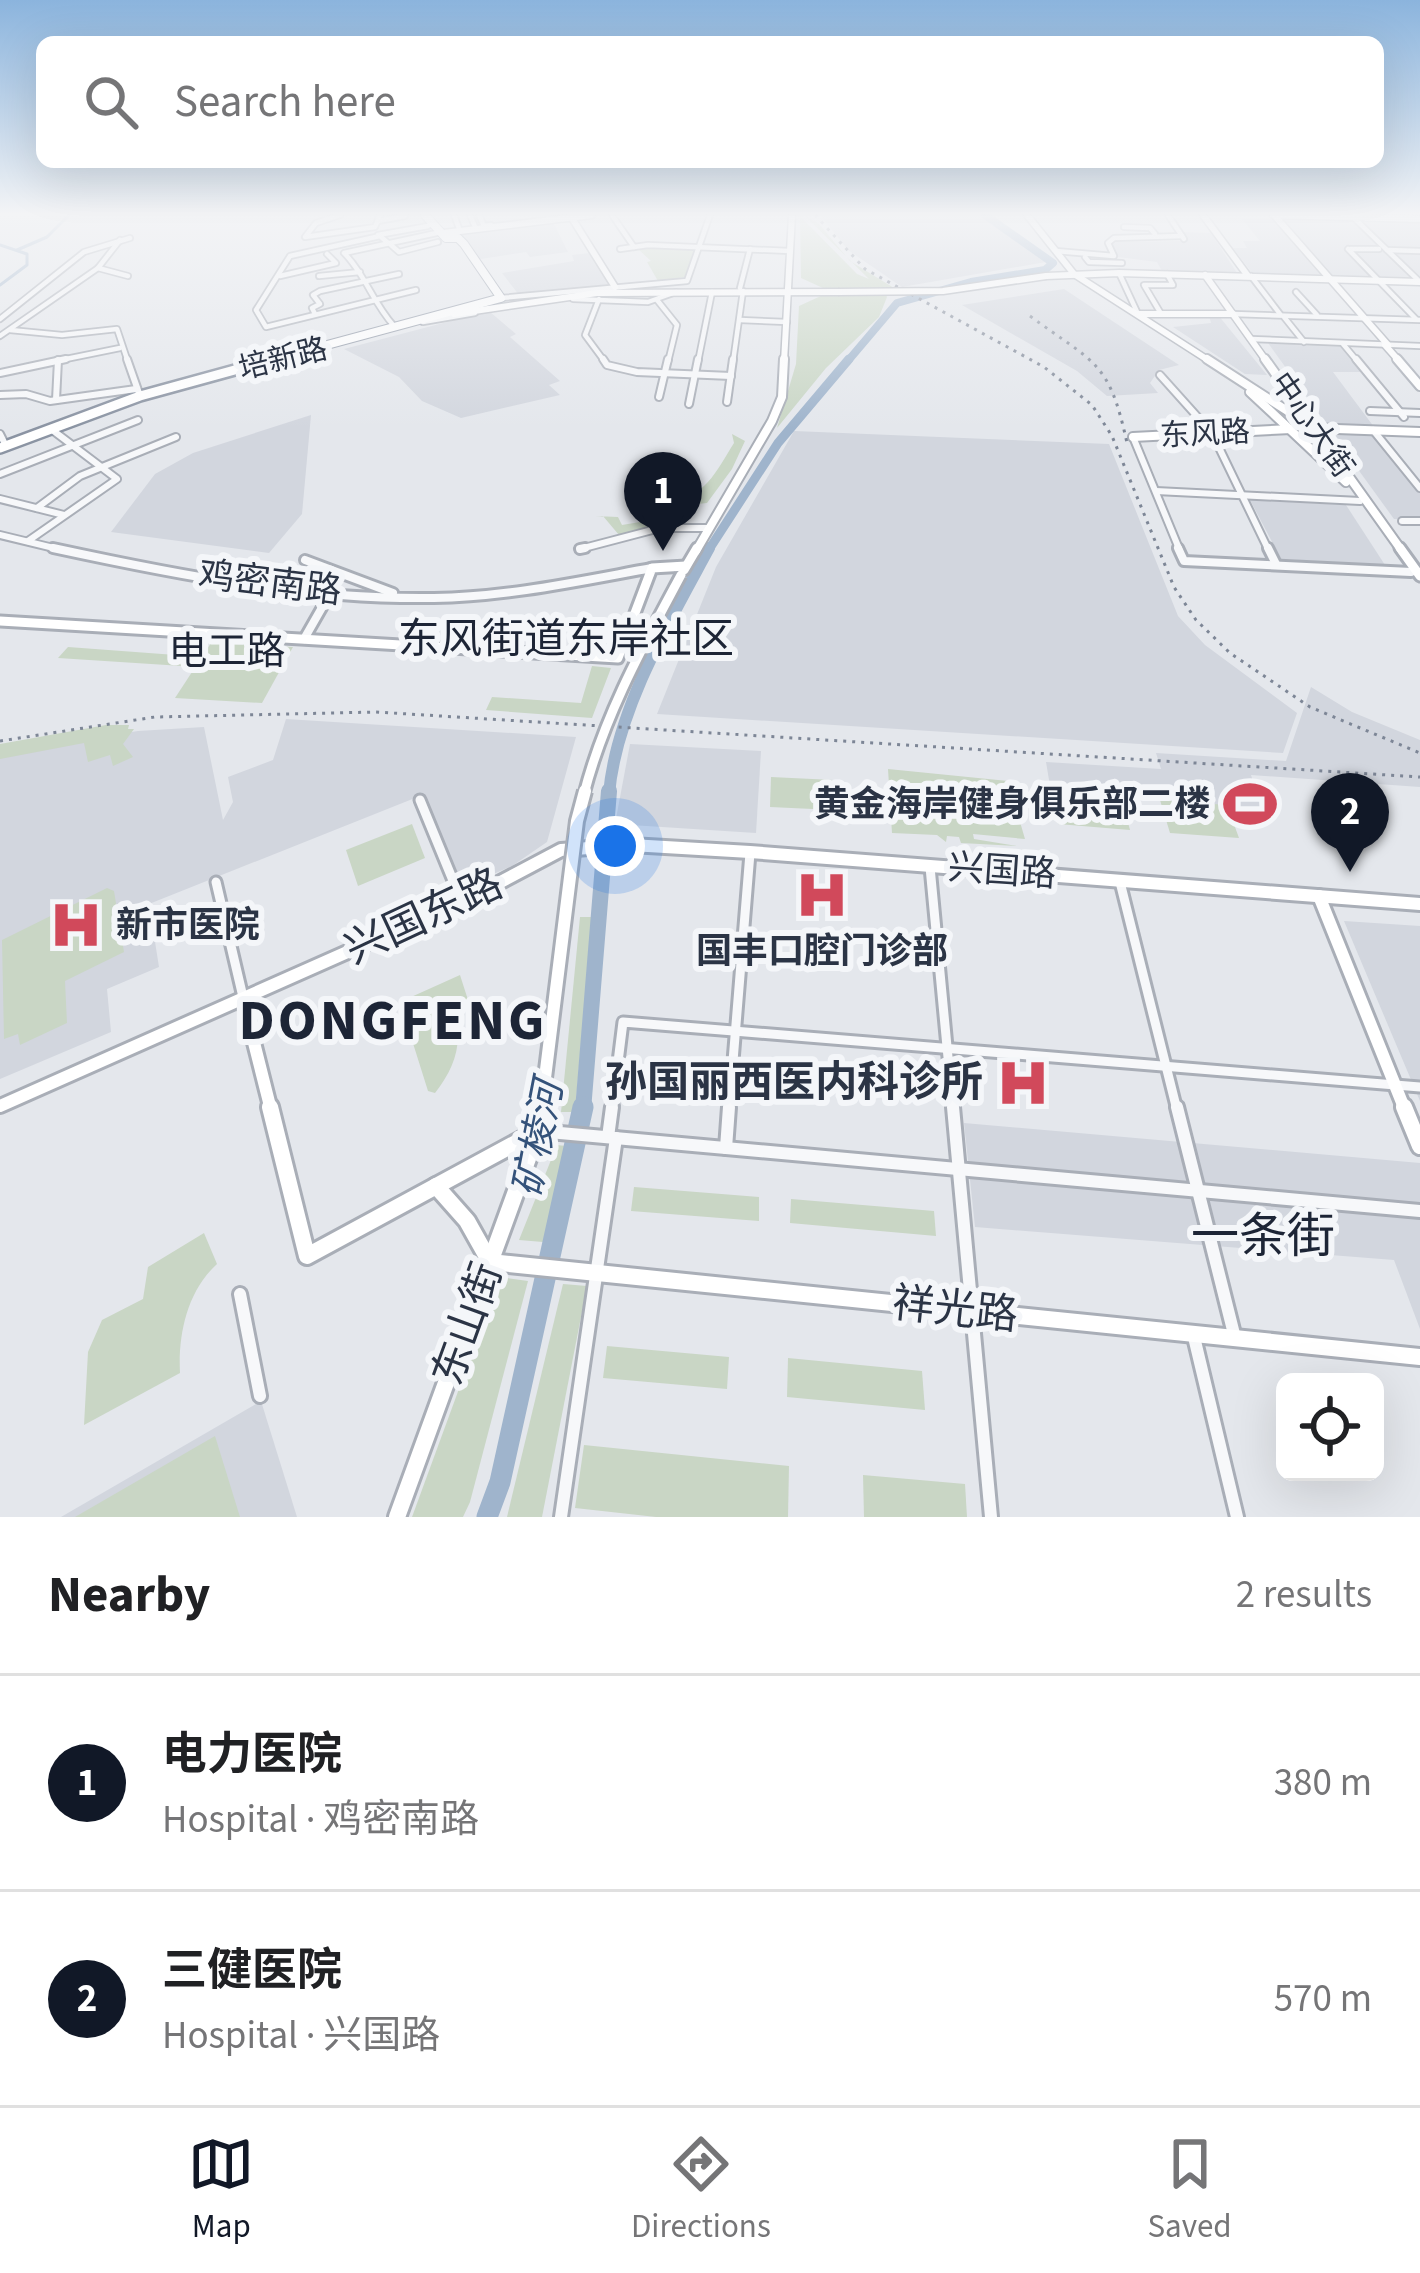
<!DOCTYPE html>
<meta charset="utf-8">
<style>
:root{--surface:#fff;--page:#f2f2f2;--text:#202124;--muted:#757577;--line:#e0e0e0;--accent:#111827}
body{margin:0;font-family:"Source Sans 3","Noto Sans SC",sans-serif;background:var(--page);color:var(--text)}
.controls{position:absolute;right:36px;bottom:36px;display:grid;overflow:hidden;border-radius:18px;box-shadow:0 12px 48px #0002}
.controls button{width:108px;height:108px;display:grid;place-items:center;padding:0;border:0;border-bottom:3px solid var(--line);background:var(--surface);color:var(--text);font:60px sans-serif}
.you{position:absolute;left:615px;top:846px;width:42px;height:42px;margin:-30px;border:9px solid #fff;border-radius:50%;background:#1a73e8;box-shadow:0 0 0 18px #1a73e833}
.badge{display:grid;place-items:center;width:78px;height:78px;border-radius:50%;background:var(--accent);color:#fff;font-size:39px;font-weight:700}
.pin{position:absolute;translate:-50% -99px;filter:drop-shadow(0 3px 6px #0008)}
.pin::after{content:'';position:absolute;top:63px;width:42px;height:36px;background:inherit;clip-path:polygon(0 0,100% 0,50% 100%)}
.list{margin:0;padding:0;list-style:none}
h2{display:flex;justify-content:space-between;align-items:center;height:156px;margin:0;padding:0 48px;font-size:51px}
h2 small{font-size:39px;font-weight:400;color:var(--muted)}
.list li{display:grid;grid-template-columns:78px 1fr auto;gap:36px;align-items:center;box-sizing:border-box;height:216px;padding:0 48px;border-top:3px solid var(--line)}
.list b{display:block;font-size:45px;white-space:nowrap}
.list p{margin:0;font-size:39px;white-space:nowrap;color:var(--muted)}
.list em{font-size:39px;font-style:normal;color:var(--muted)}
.icon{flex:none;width:66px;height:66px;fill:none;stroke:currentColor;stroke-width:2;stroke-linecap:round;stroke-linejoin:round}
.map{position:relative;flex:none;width:1420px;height:1517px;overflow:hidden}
.search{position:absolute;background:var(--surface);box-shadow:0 12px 48px #0002;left:36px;right:36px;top:36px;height:132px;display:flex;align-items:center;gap:30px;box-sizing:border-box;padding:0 42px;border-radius:18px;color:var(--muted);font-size:45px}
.sheet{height:588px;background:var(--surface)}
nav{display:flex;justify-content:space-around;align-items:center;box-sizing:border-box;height:168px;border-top:3px solid var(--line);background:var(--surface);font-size:33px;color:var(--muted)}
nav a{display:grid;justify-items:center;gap:6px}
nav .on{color:var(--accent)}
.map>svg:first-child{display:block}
</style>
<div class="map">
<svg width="1420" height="1517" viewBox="0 0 1420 1517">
<rect width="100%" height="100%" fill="#e4e7ec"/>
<g fill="#d2d6de">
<path d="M 820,215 L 978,215 L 1046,262 L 902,287 L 848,250 Z"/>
<path d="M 1241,218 L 1420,223 L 1420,280 L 1253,274 L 1233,248 L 1247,248 L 1243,241 L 1260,241 Z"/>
<path d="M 553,222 L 568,252 L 530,257 L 526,252 L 474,260 L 458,235 Z"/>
<path d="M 1180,232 L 1211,233 L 1237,273 L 1162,271 L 1157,262 L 1118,257 L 1109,242 L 1185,241 Z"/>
<path d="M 590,253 L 610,284 L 519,295 L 502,273 L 574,261 L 572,255 Z"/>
<path d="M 1064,289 L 1179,365 L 1159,370 L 1150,383 L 1158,393 L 1107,396 L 1077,371 L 962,305 Z"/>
<path d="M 489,311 L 516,334 L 510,337 L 560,381 L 549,385 L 560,395 L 461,418 L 422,401 L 399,377 L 344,349 Z"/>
<path d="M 1209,315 L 1218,315 L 1267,375 L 1245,374 L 1173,327 L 1211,323 Z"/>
<path d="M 1268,343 L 1341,346 L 1362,372 L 1333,372 L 1374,427 L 1327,425 Z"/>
<path d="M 311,415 L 302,514 L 269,553 L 111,532 L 155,474 L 193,453 Z"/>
<path d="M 794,431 L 1109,444 L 1178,616 L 1205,645 L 1297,713 L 1283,753 L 657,714 L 716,567 Z"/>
<path d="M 1331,432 L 1374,434 L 1420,491 L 1420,520 L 1394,519 Z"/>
<path d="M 1250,500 L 1346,505 L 1385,565 L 1281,559 Z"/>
<path d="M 1311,687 L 1352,712 L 1420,740 L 1420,787 L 1251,775 L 1261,809 L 1051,792 L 1046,762 L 1161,769 L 1156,753 L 1286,761 Z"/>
<path d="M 286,719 L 576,737 L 547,842 L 512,866 L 457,890 L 420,796 L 149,904 L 159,967 L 107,989 L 111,1032 L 0,1079 L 0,753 L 138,731 L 204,727 L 223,820 L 233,802 L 228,777 L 273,760 Z"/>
<path d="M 630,744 L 761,751 L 756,833 L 615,824 Z"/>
<path d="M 1344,921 L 1420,926 L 1420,1102 L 1420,1101 Z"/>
<path d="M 964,1123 L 1420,1163 L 1420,1329 L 1394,1260 L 975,1227 Z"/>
<path d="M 261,1401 L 297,1517 L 61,1517 Z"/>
</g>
<g fill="#c9d6c5">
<path d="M 804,215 L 819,224 L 850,261 L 894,288 L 882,288 L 887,297 L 879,317 L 826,368 L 777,428 L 796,364 L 799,306 L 823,295 L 823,288 L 801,278 L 800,216 L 857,274 L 869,279 Z"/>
<path d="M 649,246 L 694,249 L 685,277 L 658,281 L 647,262 L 651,261 L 637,248 Z"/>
<path d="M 732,434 L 745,441 L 732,469 L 707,503 L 679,506 L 653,529 L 619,535 L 603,516 L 595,516 L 618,517 L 622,525 L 658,519 L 667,503 C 706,497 715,473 734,443 Z"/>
<path d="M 211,643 L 293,647 L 262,703 L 175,698 Z"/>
<path d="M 68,647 L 189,656 L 182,666 L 58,658 Z"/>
<path d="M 592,666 L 611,668 L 592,718 L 486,710 L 492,697 L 581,703 Z"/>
<path d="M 106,725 L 129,725 L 128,729 L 134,729 L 123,744 L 133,757 L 113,766 L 110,755 L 88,762 L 84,743 L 0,759 L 0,744 Z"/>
<path d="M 888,769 L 1008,781 L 1025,839 L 973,834 L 974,839 L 1017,846 L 961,843 L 959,837 L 947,836 L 946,842 L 937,835 L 892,833 Z"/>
<path d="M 771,777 L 833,780 L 834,810 L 770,807 Z"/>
<path d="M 1051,792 L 1121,797 L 1130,830 L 1058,824 Z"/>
<path d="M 1160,800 L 1227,805 L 1239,838 L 1170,833 Z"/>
<path d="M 412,824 L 425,858 L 358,886 L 346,850 Z"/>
<path d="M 107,888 L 114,891 L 124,952 L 65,981 L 67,1023 L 20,1045 L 18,1034 L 4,1039 L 2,940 Z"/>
<path d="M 580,917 L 592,917 L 575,1112 L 561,1112 Z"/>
<path d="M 460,975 L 468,1000 L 456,1019 C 462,1048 453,1070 435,1093 L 428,1091 L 400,1002 Z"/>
<path d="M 557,1145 L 566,1146 L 543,1242 L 519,1240 Z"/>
<path d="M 634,1187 L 759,1197 L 759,1221 L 631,1211 Z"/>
<path d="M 791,1199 L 934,1211 L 936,1236 L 790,1223 Z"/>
<path d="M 204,1233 L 217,1264 C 187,1291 178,1335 180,1373 L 84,1425 L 88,1352 L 102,1320 L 143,1299 L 148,1267 Z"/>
<path d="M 500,1277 L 528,1281 L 470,1502 L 463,1517 L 412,1517 Z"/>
<path d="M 563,1284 L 587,1286 L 542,1517 L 507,1517 Z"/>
<path d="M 607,1346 L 729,1357 L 727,1389 L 603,1378 Z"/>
<path d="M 788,1358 L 922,1371 L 925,1410 L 787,1397 Z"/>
<path d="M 215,1436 L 240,1517 L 75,1517 Z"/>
<path d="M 584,1445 L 789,1466 L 788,1517 L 656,1517 L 575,1508 Z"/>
<path d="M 863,1475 L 965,1484 L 967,1517 L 864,1517 Z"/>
</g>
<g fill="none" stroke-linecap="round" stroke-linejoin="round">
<g stroke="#9fb4cc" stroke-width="3">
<path d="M 0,245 L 27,254 L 27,265 L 0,285"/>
<path d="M 17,250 L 47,237 L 69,215"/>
</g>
<path stroke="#9fb4cc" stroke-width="8" d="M 847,362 L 897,303 L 971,282 L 1045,270 L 1053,263 L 985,215"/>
<path stroke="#9fb4cc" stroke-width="9" d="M 708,551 L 778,443 L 849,359"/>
<path stroke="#9fb4cc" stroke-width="12" d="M 609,794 C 616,711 670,620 709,548"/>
<path stroke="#9fb4cc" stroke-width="16" d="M 583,1110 L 609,791"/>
<path stroke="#9fb4cc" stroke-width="21" d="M 487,1517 L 500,1482 L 583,1107"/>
<g stroke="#a9aeb7" stroke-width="8">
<g id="street-far4">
<path d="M 340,215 L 316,223 L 305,237 L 375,227 L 380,215"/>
<path d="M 454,215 L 460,231"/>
<path d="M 470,215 L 476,229"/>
<path d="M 479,215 L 484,226 L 491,225"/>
<path d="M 612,215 L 634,247"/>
<path d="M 1168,215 L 1184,239"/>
<path d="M 1354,218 L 1420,282"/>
<path d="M 378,221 L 405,216"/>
<path d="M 1124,227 L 1150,228 L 1155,234"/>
<path d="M 378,235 L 428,226"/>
<path d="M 388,243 L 380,236 L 290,256 L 256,310 L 266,327 L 416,290"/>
<path d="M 391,245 L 399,252 L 438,242"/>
<path d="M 620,249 L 648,245 L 790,251"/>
<path d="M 1348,249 L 1416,319"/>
<path d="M 1350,249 L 1379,249"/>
<path d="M 1387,250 L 1420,251"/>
<path d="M 1056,251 L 1114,256 L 1108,243 L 1114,238 L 1182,236"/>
<path d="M 1085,257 L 1089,262 L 1122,263"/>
<path d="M 98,268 L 128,276"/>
<path d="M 1119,273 L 1138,314"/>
<path d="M 280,276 L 336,263 L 327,254"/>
<path d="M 319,276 L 360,272"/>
<path d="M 1251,276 L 1280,314"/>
<path d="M 740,288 L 750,249"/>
<path d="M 1296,292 L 1317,315"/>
<path d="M 501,298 L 687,281 L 710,215"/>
<path d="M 573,299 L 648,302 L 676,292"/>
<path d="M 599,299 L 585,335 L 605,362"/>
<path d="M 657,300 L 677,325 L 668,362"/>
<path d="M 1160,312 L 1144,285 L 1173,285 L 1167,274"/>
<path d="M 315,314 L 312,308 L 320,304 L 313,295 L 320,291 L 399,274"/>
<path d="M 1233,314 L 1420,320"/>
<path d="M 1284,317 L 1304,342"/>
<path d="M 0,319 L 84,252 L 130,238"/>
<path d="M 740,320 L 787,322"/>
<path d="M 423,322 L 475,313"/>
<path d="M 394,326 C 373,303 365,274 344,253 L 441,232"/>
<path d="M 10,330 L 62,335 L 117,329 L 128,362"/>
<path d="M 0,336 L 98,268 L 120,240"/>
<path d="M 1251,339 L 1420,346"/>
<path d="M 1343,344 L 1358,362"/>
<path d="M 51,362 L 120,348"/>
<path d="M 698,362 L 712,292"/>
<path d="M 733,362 L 743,291"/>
</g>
</g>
<g stroke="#a9aeb7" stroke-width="10">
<g id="street-far3">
<path d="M 127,359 L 140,396"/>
<path d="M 603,359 L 607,365 L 637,372 L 731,376"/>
<path d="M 1356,359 L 1404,417"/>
<path d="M 0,373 L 66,359"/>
<path d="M 1160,375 L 1212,433 L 1269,551"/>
<path d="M 0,395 L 26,394 L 50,401 L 136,389"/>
<path d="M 659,397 L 668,359"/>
<path d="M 56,400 L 58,360"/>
<path d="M 727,402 L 733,359"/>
<path d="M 689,404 L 698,359"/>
<path d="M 1370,411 L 1420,413"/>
<path d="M 1373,430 L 1420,488"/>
<path d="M 0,434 L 6,446"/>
<path d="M 1133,437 L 1180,551"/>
<path d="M 0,474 L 138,420"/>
<path d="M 1156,491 L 1360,501"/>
<path d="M 0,499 L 64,515"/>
<path d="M 37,508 L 80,476 L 176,437"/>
<path d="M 1402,521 L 1420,521"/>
<path d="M 0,535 L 66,551"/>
<path d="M 28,541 L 117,479 L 51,429"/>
<path d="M 580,549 L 660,528 L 709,528"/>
</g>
</g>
<g stroke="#a9aeb7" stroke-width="14">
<g id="street-far2">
<path d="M 53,548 C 178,575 305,600 434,598 C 507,597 580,581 652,568"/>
<path d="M 1178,548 L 1184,561 L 1411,572"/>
<path d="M 1268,548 L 1276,564"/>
<path d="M 580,549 L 585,548"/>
<path d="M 305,560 L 393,593"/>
<path d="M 304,639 L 324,604"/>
</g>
</g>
<g stroke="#a9aeb7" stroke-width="15">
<g id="street-far1">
<path d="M 420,800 L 461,900"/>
<path d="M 930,867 L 953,1110"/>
<path d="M 216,882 L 243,997"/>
<path d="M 1120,882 L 1177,1110"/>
<path d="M 612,1110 L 623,1022 L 1420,1087"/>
<path d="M 729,1110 L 750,853"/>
</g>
</g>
<g stroke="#a9aeb7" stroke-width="18">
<g id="street">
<path d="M 953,1107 L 991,1517"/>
<path d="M 1177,1107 L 1235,1338"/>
<path d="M 538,1131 L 1420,1211"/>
<path d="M 608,1137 L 612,1107"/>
<path d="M 726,1148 L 729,1107"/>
<path d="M 240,1294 L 260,1396"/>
<path d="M 1194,1337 L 1237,1517"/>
<path d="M 561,1517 L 616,1138"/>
</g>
</g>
<g stroke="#a9aeb7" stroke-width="9">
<g id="secondary-far4">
<path d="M 570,215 L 615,287"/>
<path d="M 1027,215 L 1074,274 L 1211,362"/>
<path d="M 1203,215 L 1248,276"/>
<path d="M 1273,215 L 1420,219"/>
<path d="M 1274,215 L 1388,345"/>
<path d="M 443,233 L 592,215"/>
<path d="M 1205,275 L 1267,362"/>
<path d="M 1046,276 L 1119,273 L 1420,282"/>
<path d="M 454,314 L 597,293 L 838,292"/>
<path d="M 1138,314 L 1233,314"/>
<path d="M 1385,345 L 1400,362"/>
<path d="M 784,362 L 792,215"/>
</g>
</g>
<g stroke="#a9aeb7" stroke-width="12">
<g id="secondary-far3">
<path d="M 1207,359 L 1306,423"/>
<path d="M 1265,359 L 1402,551"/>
<path d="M 1397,359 L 1420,386"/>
<path d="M 1250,392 L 1346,482"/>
<path d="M 1309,428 L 1420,432"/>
<path d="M 1133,437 L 1291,429"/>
<path d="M 696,551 L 772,421 L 782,397 L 784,359"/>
</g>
</g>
<g stroke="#a9aeb7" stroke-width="15">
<g id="secondary-far2">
<path d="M 1400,548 L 1420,576"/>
<path d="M 684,570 L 697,548"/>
<path d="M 0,621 L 618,658 L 652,568 L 686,566"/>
</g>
</g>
<g stroke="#a9aeb7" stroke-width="18">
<g id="secondary-far1">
<path d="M 1319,896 L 1405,1110"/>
<path d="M 243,999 L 271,1110"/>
<path d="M 0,1106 L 476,895 L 561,850 L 631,845 L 750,852 L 1420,904"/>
</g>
</g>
<g stroke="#a9aeb7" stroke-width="22">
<g id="secondary">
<path d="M 270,1107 L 307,1256 L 538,1131"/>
<path d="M 1404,1107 L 1420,1146"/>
<path d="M 436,1186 L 467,1221 L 490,1262 L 1420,1357"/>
<path d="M 397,1517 L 538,1131"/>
</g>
</g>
<g stroke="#8b94a3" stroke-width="10">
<path id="highway-far1" d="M 264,362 L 501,298 L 464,244 L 458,238 L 446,238 L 425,215"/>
</g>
<g stroke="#8b94a3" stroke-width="14">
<path id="highway" d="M 0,448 L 140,396 L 275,359"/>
</g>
<use href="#street-far4" stroke="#f7f8fa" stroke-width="4.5"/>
<use href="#street-far3" stroke="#f7f8fa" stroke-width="6"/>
<use href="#street-far2" stroke="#f7f8fa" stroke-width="8"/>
<use href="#street-far1" stroke="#f7f8fa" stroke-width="9"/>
<use href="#street" stroke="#f7f8fa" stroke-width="12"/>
<use href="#secondary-far4" stroke="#fff" stroke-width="6"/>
<use href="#secondary-far3" stroke="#fff" stroke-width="8"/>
<use href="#secondary-far2" stroke="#fff" stroke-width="9"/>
<use href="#secondary-far1" stroke="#fff" stroke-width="12"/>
<use href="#secondary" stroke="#fff" stroke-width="16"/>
<use href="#highway-far1" stroke="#fff" stroke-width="8"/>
<use href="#highway" stroke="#fff" stroke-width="9"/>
<g stroke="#7d8696" stroke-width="3" stroke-dasharray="3 6" stroke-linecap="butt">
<path d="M 815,215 L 865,269 L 1044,367 L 1092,405 L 1112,436 L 1174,587 L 1196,620 L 1230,653 L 1310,707 L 1420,753"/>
<path d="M 1030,316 C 1095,364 1109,360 1127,443"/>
<path d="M 0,741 L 155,717 L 376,712 L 1420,777"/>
</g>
<g stroke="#a9aeb7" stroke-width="9" stroke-linecap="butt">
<path id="secondary-bridge-far3" d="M 838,292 L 943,291 L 1046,276"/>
</g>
<g stroke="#a9aeb7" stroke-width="15" stroke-linecap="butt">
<path id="secondary-bridge-far2" d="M 584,794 C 604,716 643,646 681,575"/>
</g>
<g stroke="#a9aeb7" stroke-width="18" stroke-linecap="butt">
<path id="secondary-bridge-far1" d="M 541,1110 L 577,821 L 585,791"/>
</g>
<g stroke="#a9aeb7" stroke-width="22" stroke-linecap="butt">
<path id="secondary-bridge" d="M 538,1131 L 541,1107"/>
</g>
<use href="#secondary-bridge-far3" stroke="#fff" stroke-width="6"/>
<use href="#secondary-bridge-far2" stroke="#fff" stroke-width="9"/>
<use href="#secondary-bridge-far1" stroke="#fff" stroke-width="12"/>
<use href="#secondary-bridge" stroke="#fff" stroke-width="16"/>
</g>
<linearGradient id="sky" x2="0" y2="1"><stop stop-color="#8bb4dd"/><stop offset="0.5" stop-color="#f3f4f6"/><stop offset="1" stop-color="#f3f4f6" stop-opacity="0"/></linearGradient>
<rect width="1420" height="428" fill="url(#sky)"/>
<defs>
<g id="stadium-bare" transform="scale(4.14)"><path d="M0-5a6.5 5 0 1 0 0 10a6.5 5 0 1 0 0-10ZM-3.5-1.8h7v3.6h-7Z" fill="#d1495b" stroke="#f4f6f9" stroke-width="2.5" paint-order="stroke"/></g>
<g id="hospital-bare" transform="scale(4.14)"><path d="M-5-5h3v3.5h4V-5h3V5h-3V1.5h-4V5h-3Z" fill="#d1495b" stroke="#f4f6f9" stroke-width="2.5" paint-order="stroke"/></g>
</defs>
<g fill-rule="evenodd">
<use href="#stadium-bare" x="1250" y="804"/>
<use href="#hospital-bare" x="822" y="895"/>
<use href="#hospital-bare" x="76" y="925"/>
<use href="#hospital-bare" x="1023" y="1083"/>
</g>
<g text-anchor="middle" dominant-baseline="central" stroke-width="12" stroke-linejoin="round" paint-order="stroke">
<g font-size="30" fill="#2b3445" stroke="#f4f6f9">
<text transform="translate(283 359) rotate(-14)">培新路</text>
<text transform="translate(1312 425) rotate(55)">中心大街</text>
<text transform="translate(1205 434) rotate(-3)">东风路</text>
</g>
<g font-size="36" fill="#2b3445" stroke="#f4f6f9">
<text transform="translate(270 583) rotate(7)">鸡密南路</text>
<text transform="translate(1002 871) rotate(4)">兴国路</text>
</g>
<g font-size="36" font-weight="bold" fill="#2b3445" stroke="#f4f6f9" text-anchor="end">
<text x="1210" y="804">黄金海岸健身俱乐部二楼</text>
<text x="116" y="925" text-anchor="start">新市医院</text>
<text x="822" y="951" text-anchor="middle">国丰口腔门诊部</text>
</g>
<g font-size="39" fill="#1d2536" stroke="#f4f6f9">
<text x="227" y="652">电工路</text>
</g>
<g font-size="39" font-style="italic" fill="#34527a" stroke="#f4f6f9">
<text transform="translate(539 1139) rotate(-79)">矿棱河</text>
</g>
<g font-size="42" fill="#1d2536" stroke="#f4f6f9">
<text x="566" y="640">东风街道东岸社区</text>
</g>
<g font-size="42" fill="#2b3445" stroke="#f4f6f9">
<text transform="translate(424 917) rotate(-25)">兴国东路</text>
<text transform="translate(955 1310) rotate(6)">祥光路</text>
<text transform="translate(468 1324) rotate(-70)">东山街</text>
</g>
<g font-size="42" font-weight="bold" fill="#2b3445" stroke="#f4f6f9" text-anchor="end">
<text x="983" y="1083">孙国丽西医内科诊所</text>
</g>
<g font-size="48" fill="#1d2536" stroke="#f4f6f9">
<text x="1263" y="1237">一条街</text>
</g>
<g font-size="57" font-weight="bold" letter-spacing="3" fill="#1d2536" stroke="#f4f6f9">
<text x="393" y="1021">DONGFENG</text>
</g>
</g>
</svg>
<div class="controls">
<button><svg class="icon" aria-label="locate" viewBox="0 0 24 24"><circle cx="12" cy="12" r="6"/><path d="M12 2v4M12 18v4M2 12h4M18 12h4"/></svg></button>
</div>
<div class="you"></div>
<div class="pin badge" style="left:663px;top:551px">1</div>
<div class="pin badge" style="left:1350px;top:872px">2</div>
<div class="search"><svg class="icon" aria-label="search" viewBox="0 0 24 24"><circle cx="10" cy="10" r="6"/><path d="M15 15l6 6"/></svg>Search here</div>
</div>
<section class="sheet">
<h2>Nearby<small>2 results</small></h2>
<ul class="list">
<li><span class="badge">1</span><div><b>电力医院</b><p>Hospital · 鸡密南路</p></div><em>380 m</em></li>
<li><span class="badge">2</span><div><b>三健医院</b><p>Hospital · 兴国路</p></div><em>570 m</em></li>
</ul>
</section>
<nav>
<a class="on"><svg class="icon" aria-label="map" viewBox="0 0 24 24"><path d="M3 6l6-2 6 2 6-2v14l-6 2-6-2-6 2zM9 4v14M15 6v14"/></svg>Map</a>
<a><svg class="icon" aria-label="directions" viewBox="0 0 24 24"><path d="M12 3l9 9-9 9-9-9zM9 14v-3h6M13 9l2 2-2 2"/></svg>Directions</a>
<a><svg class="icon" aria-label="saved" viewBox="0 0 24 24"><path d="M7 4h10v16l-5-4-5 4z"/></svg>Saved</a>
</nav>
